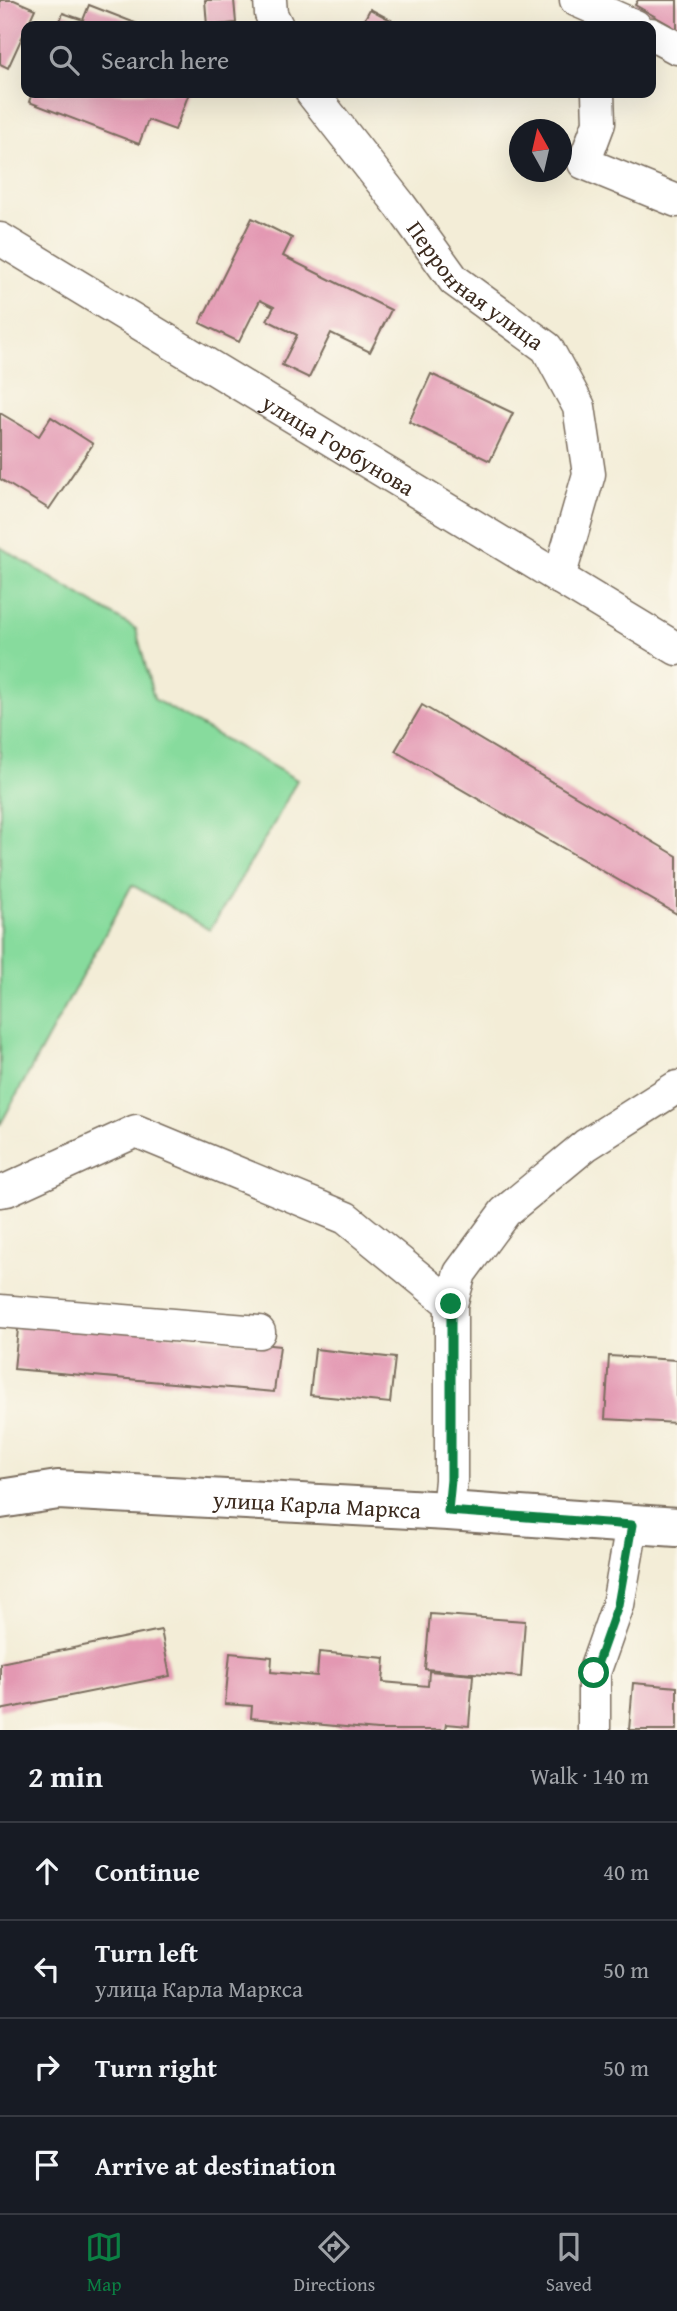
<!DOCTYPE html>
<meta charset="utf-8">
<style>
:root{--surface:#171b24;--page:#242831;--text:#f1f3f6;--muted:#9ea1a6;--line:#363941;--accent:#0b8043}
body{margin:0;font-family:"Gentium Book Plus",serif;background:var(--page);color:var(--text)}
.compass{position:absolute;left:509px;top:119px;width:63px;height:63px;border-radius:50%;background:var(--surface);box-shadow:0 7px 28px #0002;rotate:352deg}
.stop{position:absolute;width:21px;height:21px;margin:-16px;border:5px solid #0b8043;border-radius:50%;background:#fff}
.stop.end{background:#0b8043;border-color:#fff;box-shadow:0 2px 7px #0008}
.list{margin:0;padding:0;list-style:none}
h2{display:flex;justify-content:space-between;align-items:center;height:91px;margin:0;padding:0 28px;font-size:30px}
h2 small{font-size:23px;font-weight:400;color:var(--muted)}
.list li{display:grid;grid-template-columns:46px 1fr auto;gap:21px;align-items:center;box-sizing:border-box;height:98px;padding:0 28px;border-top:2px solid var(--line)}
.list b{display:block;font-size:26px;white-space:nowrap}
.list p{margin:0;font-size:23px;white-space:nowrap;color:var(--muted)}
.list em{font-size:23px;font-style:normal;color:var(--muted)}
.icon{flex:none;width:38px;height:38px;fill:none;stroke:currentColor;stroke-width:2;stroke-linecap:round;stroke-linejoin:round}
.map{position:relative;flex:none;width:677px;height:1730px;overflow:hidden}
.search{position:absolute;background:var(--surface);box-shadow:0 7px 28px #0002;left:21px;right:21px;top:21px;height:77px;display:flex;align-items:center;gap:18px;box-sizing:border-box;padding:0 24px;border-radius:14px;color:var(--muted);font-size:26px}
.sheet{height:483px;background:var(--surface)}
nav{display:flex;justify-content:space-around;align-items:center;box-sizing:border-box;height:98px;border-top:2px solid var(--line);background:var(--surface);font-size:19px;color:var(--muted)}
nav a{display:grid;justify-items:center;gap:4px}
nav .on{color:var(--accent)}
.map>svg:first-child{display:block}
</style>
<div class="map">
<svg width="677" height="1730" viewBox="0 0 677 1730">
<rect width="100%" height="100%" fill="#fbf7ec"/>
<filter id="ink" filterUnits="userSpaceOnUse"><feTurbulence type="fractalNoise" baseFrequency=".0143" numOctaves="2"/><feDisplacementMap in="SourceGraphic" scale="14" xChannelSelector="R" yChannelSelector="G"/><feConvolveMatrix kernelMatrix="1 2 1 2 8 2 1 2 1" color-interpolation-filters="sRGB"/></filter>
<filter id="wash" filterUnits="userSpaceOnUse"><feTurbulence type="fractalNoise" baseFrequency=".00686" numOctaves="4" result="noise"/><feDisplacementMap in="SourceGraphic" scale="28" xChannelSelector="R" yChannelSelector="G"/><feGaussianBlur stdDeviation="1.57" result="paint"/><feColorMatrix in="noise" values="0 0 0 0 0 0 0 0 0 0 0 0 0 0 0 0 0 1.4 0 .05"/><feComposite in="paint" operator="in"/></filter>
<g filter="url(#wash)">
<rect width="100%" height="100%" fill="#f3edd7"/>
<path fill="#87db9d" stroke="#61825e" stroke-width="2" d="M 0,547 L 136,629 L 154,699 L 297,780 L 276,820 L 210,930 L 132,885 L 0,1125 Z"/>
<g id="blocks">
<g fill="#e398b2">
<path d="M 0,0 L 14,0 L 35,9 L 8,68 L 0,64 Z"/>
<path d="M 205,0 L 234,0 L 236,23 L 207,26 Z"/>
<path d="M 638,0 L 677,0 L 677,29 L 635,5 Z"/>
<path d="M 89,5 L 143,26 L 58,26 L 63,13 L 83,20 Z"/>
<path d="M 370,9 L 402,26 L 361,26 Z"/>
<path d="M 32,93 L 189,93 L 175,130 L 148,120 L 139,144 L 29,102 Z"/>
<path d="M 252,218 L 292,238 L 283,256 L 391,310 L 370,352 L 331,333 L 309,378 L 282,365 L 297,335 L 267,320 L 274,307 L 260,300 L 239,342 L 200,323 Z"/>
<path d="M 431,374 L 513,413 L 490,461 L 409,422 Z"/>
<path d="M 0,413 L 39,436 L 51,417 L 93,444 L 49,509 L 0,479 Z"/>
<path d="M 422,705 L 677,856 L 677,914 L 395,751 Z"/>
<path d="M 19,1319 L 280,1346 L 274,1392 L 14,1369 Z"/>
<path d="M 315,1349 L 395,1358 L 390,1403 L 310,1395 Z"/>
<path d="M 609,1356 L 677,1360 L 677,1423 L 605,1419 Z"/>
<path d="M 430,1614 L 525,1621 L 521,1677 L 425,1669 Z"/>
<path d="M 161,1630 L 170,1676 L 0,1710 L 0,1663 Z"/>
<path d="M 319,1652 L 385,1658 L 383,1682 L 428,1686 L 429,1671 L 473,1675 L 469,1726 L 446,1724 L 445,1730 L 377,1730 L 251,1718 L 252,1706 L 225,1704 L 230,1653 L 272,1657 L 271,1672 L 317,1676 Z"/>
<path d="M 633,1683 L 677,1687 L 677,1730 L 629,1730 Z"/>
</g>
</g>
</g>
<g filter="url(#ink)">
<use href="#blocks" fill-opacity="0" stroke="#7b6e5f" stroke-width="2"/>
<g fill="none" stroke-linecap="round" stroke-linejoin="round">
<g stroke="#7b6e5f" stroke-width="35">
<g id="minor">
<path d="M 270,0 L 271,14 L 277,26"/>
<path d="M 576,0 L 635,26"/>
<path d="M 651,34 L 677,48"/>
<path id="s1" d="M 312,93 L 400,205 L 454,280 L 547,348 L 579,407 L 589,474 L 559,578"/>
<path d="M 598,93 L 599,123 L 584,163 L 677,201"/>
<path id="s2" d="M 0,239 L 677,649"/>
<path d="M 0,1191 L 7,1190 L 136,1131 L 346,1218 L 451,1304"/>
<path d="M 0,1311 L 259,1332"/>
<path d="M 448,1511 L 451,1480 L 451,1304 L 460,1273 L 505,1212 L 586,1145 L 677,1087"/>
<path d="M 594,1730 L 594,1673 L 618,1605 L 632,1525"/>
</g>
</g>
<g stroke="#7b6e5f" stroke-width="42">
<g id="major">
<path id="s3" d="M 0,1499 L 58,1490 L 448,1511 L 677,1527"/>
</g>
</g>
<use href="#minor" stroke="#fff" stroke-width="32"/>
<use href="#major" stroke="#fff" stroke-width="38"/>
</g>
</g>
<g fill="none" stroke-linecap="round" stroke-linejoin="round" filter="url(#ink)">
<path stroke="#0b8043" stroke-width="9" d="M 451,1304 L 451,1480 L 448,1511 L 632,1525 L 618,1605 L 594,1673"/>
</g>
<g text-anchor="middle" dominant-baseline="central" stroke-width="5" stroke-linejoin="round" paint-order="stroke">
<g font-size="23" fill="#3b2a1e" stroke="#fbf7ec">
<text stroke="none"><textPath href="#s1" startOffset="254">Перронная улица</textPath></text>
<text stroke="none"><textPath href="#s2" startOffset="396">улица Горбунова</textPath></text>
<text stroke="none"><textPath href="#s3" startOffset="318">улица Карла Маркса</textPath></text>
</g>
</g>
</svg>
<svg class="compass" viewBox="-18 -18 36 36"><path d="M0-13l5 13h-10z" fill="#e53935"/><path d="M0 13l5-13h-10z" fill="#9ea1a6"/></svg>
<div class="stop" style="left:594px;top:1673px"></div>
<div class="stop end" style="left:451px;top:1304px"></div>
<div class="search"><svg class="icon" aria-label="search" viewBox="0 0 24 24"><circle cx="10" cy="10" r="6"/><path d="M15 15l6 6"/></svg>Search here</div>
</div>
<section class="sheet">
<h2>2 min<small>Walk · 140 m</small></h2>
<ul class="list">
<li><svg class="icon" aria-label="ahead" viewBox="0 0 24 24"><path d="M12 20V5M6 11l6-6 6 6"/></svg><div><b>Continue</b></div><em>40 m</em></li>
<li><svg class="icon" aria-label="left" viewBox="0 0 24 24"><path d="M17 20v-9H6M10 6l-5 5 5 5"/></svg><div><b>Turn left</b><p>улица Карла Маркса</p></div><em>50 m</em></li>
<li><svg class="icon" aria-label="right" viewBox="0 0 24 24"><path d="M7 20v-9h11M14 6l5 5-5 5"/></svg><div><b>Turn right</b></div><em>50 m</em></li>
<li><svg class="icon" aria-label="arrive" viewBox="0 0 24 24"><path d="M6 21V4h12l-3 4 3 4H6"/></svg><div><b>Arrive at destination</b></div></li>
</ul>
</section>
<nav>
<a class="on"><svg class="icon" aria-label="map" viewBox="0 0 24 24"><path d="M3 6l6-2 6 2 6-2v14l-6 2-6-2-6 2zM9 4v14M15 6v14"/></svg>Map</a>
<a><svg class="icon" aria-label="directions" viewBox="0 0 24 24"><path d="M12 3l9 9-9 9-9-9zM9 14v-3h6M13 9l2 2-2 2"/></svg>Directions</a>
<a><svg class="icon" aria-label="saved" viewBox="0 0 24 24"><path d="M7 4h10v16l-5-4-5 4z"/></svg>Saved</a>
</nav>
